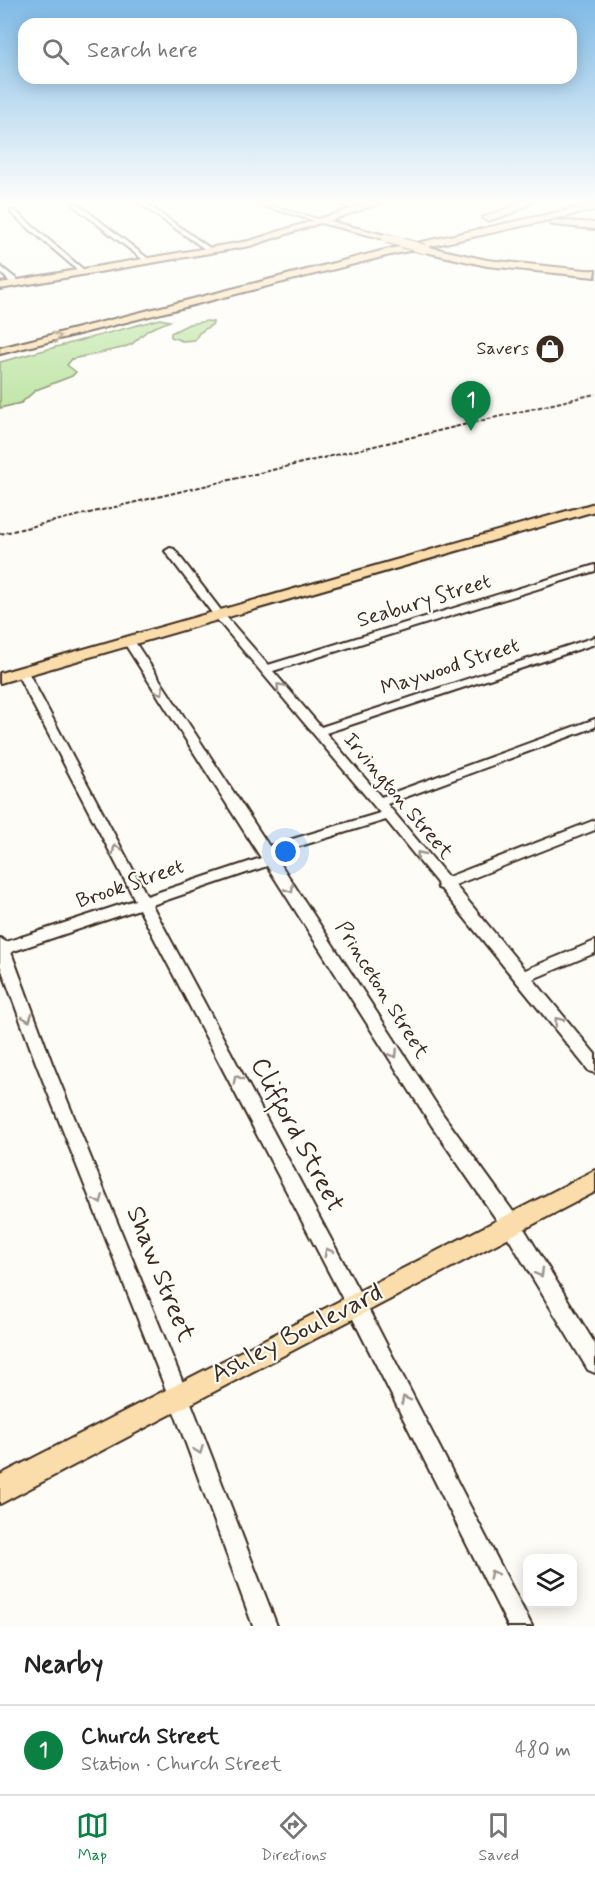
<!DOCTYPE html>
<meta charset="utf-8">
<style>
:root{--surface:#fff;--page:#f2f2f2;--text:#222;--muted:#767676;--line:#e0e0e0;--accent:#0b8043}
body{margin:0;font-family:Mynerve,sans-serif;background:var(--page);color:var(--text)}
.controls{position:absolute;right:18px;bottom:18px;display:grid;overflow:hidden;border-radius:12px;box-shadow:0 3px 15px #0003}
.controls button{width:54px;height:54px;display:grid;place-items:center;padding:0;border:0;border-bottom:2px solid var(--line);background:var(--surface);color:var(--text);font:30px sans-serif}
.you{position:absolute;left:286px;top:852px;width:21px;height:21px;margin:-15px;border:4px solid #fff;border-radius:50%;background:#1a73e8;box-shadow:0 0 0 9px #1a73e833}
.badge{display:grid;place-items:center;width:39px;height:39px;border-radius:50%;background:var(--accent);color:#fff;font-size:20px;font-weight:700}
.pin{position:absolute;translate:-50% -50px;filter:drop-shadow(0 2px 3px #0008)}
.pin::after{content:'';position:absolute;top:32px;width:21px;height:18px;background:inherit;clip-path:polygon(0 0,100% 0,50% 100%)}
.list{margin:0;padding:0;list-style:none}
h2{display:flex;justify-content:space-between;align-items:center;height:78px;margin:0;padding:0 24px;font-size:26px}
h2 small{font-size:20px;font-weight:400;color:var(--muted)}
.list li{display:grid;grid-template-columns:39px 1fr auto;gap:18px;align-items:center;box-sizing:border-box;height:90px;padding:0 24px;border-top:2px solid var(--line)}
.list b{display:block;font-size:22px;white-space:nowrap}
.list p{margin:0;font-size:20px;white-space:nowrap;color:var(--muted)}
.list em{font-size:20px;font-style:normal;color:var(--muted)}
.icon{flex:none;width:33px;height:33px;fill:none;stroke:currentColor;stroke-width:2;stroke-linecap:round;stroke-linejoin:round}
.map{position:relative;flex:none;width:595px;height:1626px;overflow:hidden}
.search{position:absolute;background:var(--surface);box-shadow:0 3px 15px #0003;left:18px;right:18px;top:18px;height:66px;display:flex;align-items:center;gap:15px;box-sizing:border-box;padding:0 21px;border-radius:18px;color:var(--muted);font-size:22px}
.sheet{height:168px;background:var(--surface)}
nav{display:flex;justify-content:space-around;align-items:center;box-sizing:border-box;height:84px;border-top:2px solid var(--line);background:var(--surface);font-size:16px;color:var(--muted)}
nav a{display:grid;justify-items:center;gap:3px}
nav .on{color:var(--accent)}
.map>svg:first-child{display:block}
</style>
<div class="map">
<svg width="595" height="1626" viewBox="0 0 595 1626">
<rect width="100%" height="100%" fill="#fdfcf7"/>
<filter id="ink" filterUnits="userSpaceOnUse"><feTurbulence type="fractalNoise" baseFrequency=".0167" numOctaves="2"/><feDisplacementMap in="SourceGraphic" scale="12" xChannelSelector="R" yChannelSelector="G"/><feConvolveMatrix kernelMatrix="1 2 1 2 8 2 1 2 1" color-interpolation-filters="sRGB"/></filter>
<g filter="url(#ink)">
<g fill="#bae39f" stroke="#7a865e" stroke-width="1.5">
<path d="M 160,319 L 170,321 L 148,330 L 132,344 L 122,348 L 72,359 L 67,365 L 76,372 L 72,376 L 36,390 L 21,403 L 0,408 L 0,362 Z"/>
<path d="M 207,321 L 213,322 L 213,324 L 199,333 L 195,340 L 182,341 L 171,337 L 171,333 L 189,324 Z"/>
</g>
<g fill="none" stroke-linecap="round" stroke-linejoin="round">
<g stroke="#3b2a1e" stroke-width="4">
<g id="minor">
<path d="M 138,202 L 144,202 L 214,251 L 209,252 Z"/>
<path d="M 250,202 L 258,202 L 324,221 L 319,222 Z"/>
<path d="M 331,202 L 340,202 L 362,208 L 359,210 Z"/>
<path d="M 74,204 L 78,204 L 150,260 L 150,262 L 146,262 L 74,206 Z"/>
<path d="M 11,211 L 15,211 L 85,271 L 85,273 L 81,273 L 11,213 Z"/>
<path d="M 0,266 L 19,281 L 19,285 L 13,285 L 0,272 Z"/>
<path d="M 170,548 L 174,549 L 223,613 L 268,665 L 595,565 L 595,571 L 273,671 L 321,727 L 595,637 L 595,644 L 326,733 L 381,797 L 595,719 L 595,727 L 387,804 L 448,877 L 595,820 L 595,830 L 455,885 L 525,970 L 595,941 L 595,953 L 533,979 L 595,1054 L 595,1073 L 589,1071 L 441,889 L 438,888 L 437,883 L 386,820 L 274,854 L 444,1116 L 517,1217 L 595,1344 L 595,1373 L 588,1370 L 503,1229 L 432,1126 L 267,866 L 152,905 L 362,1297 L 532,1626 L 508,1626 L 348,1309 L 139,909 L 11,952 L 52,1063 L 188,1395 L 277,1626 L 253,1626 L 168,1395 L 36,1063 L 0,965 L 0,938 L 6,942 L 135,900 L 16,672 L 18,669 L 22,668 L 28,672 L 147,896 L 261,858 L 123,641 L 125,639 L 133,639 L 269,846 L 380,813 L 215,617 L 165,551 Z"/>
</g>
</g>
<g stroke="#3b2a1e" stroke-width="4">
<g id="major">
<path d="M 372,202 L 383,202 L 329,221 L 389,236 L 389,240 L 320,223 L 250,246 L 0,289 L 0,283 L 249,241 Z"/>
<path d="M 424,246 L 487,260 L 595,271 L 595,277 L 487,266 L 421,251 L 421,247 Z"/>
<path d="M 595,503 L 595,511 L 0,683 L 0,673 Z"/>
<path d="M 595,1170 L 595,1192 L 0,1504 L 0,1475 Z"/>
</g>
</g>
<g stroke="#3b2a1e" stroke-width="4">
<g id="highway">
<path d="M 523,202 L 533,202 L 513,213 L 487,221 L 482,218 Z"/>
<path d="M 595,204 L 595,210 L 386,256 L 0,354 L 0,348 L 385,250 Z"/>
<path d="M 555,220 L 595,223 L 595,229 L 552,225 L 550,223 Z"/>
<path d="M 595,270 L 595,276 L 584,273 L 585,271 Z"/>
</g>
</g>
<use href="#minor" fill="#fdfcf7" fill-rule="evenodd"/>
<use href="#major" fill="#fbddab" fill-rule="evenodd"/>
<use href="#highway" fill="#fbddab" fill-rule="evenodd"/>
<path stroke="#3b2a1e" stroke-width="2" stroke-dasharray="4.5 2" stroke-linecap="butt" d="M 0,534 L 595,394"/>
<g stroke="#3b2a1e" stroke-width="11" stroke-linecap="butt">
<path id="major-bridge" d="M 386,238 L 424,249"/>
</g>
<use href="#major-bridge" stroke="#fbddab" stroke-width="9"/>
</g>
<defs><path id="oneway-chevron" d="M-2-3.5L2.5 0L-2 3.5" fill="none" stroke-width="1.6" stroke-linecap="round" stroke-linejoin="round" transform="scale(1.5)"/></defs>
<use stroke="#9b8464" href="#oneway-chevron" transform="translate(57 337) rotate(-14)"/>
<g stroke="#9c938a">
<use href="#oneway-chevron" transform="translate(280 687) rotate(-131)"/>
<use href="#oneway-chevron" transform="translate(160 691) rotate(56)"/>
<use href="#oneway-chevron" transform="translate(116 849) rotate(-117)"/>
<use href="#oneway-chevron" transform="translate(420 855) rotate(-129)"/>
<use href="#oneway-chevron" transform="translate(290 889) rotate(57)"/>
<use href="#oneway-chevron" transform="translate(28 1018) rotate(70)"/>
<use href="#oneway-chevron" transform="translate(558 1021) rotate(-129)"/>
<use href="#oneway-chevron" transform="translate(394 1054) rotate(57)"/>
<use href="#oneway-chevron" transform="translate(237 1079) rotate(-118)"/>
<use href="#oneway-chevron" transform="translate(99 1200) rotate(68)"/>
<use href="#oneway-chevron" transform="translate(328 1252) rotate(-118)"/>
<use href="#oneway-chevron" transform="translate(540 1273) rotate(59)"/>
<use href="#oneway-chevron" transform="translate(405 1400) rotate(-117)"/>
<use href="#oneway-chevron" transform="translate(199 1450) rotate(69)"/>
<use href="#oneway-chevron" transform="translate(493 1574) rotate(-117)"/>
</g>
</g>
<linearGradient id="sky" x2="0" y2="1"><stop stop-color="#7fbae6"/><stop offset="0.47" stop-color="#fefefb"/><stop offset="1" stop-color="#fefefb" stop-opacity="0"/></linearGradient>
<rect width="595" height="429" fill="url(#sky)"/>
<defs>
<g id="shop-disc" transform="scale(1.5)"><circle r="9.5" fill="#3b2a1e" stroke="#fdfcf7"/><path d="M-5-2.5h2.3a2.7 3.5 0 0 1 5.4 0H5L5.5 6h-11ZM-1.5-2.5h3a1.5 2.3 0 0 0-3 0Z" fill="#fff"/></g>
</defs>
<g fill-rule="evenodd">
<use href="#shop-disc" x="550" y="349"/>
</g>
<g text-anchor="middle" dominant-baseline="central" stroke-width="4.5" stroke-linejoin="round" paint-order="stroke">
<g font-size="18" fill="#3b2a1e" stroke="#fdfcf7" text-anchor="end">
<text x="529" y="349">Savers</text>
</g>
<g font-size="21" fill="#3b2a1e" stroke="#fdfcf7">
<text transform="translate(424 601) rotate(-17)">Seabury Street</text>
<text transform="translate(450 667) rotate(-18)">Maywood Street</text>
<text transform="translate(398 796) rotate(50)">Irvington Street</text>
<text transform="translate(130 884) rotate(-19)">Brook Street</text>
<text transform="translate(382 990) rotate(58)">Princeton Street</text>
</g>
<g font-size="26" fill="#3b2a1e" stroke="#fdfcf7">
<text transform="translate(297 1135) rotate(62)">Clifford Street</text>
<text transform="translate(160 1274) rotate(68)">Shaw Street</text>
<text transform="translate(297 1334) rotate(-27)">Ashley Boulevard</text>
</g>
</g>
</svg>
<div class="controls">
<button><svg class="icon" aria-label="layers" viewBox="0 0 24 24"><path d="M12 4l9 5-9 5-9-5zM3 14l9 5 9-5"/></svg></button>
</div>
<div class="you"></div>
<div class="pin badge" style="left:471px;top:431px">1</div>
<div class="search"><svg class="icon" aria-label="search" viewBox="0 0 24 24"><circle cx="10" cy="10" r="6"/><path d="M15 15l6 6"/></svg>Search here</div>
</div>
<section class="sheet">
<h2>Nearby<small></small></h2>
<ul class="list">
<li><span class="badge">1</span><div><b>Church Street</b><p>Station · Church Street</p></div><em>480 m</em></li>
</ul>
</section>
<nav>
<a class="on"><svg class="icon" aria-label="map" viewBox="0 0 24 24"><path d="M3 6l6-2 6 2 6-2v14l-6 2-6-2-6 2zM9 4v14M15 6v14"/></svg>Map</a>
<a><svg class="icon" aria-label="directions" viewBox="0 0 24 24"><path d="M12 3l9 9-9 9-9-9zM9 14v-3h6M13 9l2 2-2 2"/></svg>Directions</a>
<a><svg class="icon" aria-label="saved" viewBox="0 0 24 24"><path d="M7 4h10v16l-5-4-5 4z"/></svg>Saved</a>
</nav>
